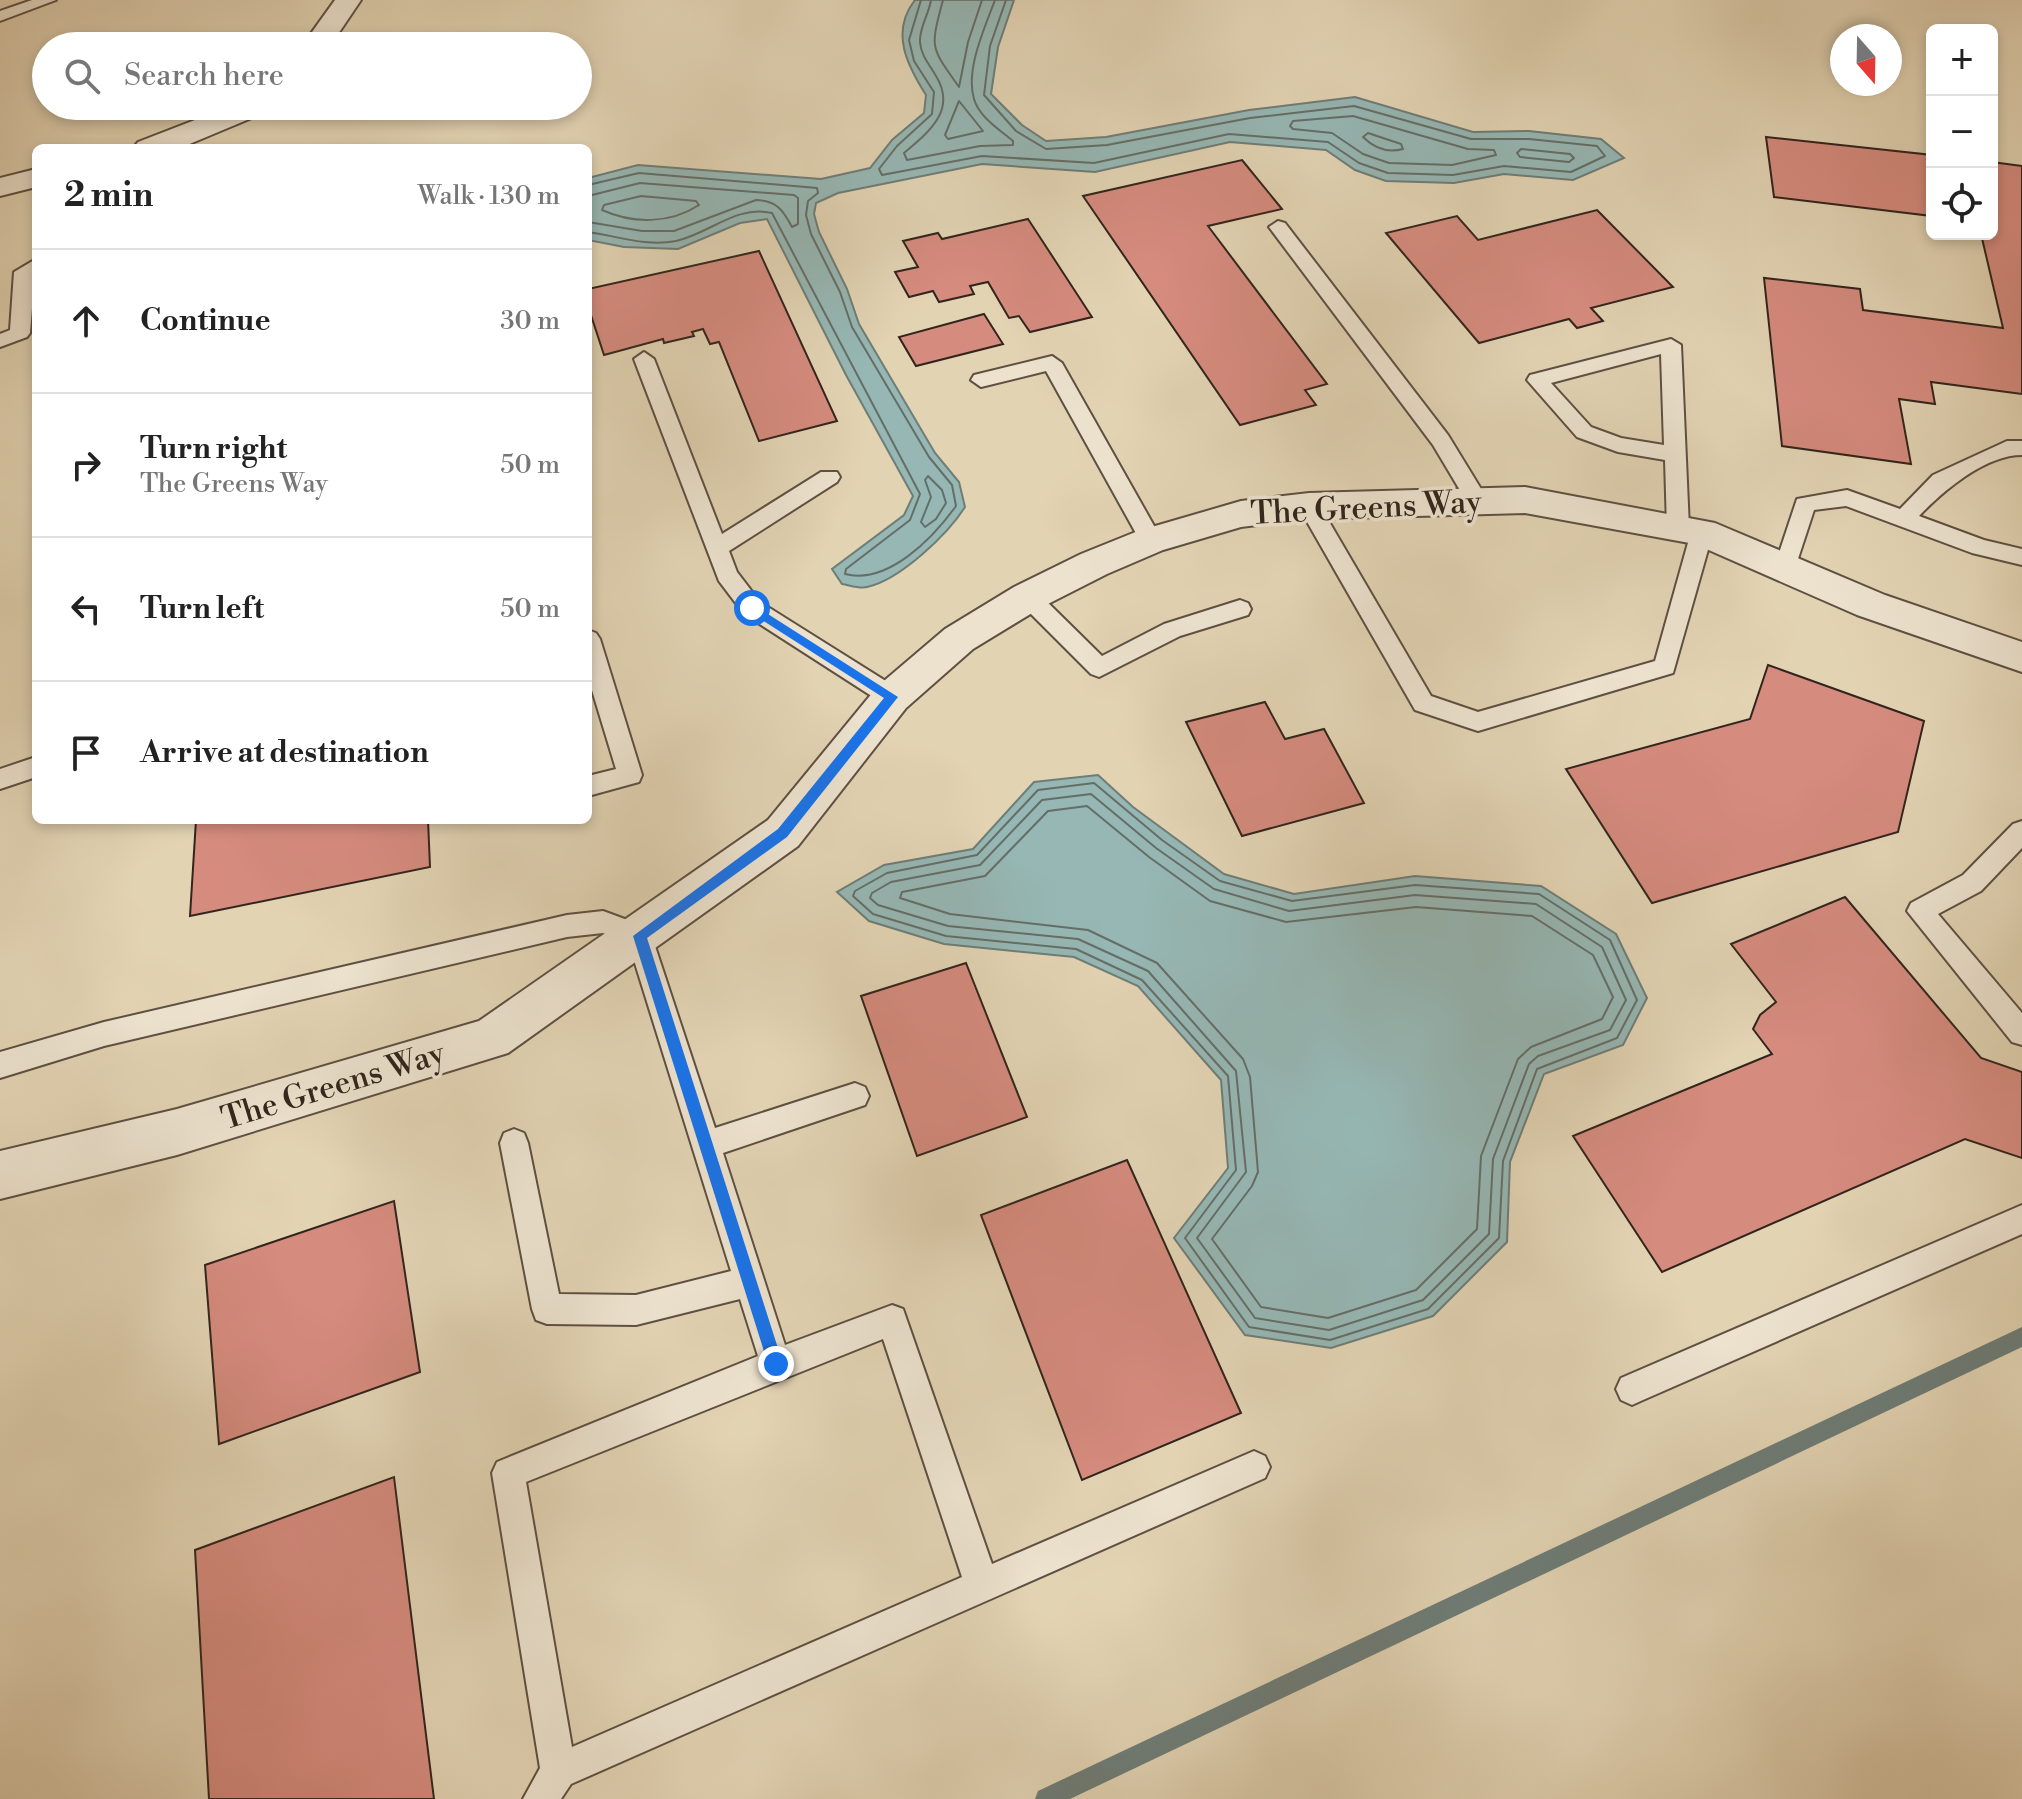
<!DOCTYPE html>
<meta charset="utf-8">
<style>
:root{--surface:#fff;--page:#f6f6f6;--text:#222;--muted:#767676;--line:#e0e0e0}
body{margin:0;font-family:"Libre Bodoni",serif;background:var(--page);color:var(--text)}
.controls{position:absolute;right:24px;top:24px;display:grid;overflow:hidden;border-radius:12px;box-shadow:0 4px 12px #0003}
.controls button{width:72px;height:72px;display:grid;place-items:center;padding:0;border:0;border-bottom:2px solid var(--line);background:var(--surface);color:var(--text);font:40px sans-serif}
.compass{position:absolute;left:1830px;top:24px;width:72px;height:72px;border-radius:50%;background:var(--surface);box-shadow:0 4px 12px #0003;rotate:160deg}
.stop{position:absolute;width:24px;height:24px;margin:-18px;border:6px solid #1a73e8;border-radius:50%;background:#fff}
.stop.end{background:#1a73e8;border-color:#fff;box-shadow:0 2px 8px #0008}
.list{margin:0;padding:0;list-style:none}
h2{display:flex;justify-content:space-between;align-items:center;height:104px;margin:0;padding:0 32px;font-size:34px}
h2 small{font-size:26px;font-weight:400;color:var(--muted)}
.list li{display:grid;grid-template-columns:52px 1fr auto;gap:24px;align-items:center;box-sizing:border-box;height:144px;padding:0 32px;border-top:2px solid var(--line)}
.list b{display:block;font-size:30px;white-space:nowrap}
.list p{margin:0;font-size:26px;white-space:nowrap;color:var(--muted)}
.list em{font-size:26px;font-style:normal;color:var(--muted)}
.icon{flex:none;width:44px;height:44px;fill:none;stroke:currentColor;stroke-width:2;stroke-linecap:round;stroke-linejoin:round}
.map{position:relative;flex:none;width:2022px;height:1799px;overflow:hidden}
.search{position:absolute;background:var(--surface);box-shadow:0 4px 12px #0003;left:32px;top:32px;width:560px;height:88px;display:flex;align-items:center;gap:20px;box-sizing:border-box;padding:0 28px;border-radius:44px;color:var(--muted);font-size:30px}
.panel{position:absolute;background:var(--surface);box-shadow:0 4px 12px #0003;left:32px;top:144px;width:560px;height:680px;border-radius:12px}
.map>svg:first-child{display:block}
</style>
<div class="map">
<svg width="2022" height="1799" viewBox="0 0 2022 1799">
<rect width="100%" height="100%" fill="#e2d3b3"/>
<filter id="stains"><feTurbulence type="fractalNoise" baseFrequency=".0025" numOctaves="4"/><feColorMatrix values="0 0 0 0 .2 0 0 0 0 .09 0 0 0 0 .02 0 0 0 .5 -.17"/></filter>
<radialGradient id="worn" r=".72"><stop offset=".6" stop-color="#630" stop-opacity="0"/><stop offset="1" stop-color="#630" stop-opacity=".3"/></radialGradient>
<g fill="#96b7b4" stroke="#6e7d78" stroke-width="2">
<path d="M 915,0 L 1014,0 L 998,47 L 991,94 L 1022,125 L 1046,141 L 1106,137 L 1249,110 L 1355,97 L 1473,132 L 1529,131 L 1601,139 L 1624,158 L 1573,180 L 1504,174 L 1454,183 L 1386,181 L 1355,170 L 1326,150 L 1230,142 L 1095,172 L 982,164 L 838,193 L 816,203 L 814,214 L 819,232 L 847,289 L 859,324 L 935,453 L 959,482 L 965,507 C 948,534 900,580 867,587 C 860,589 849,585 842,584 L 832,569 L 904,515 L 913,496 L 846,375 L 767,219 L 740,223 L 678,249 L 624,247 L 588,240 L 588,178 L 638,165 L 821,179 L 870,168 L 892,140 L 924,113 L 926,95 C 907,65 890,32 915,0 Z"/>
<path d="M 1098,775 L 1133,807 L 1224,874 L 1294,894 L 1415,876 L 1541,886 L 1616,934 L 1647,998 L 1623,1045 L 1544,1074 L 1510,1162 L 1507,1242 L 1433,1316 L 1331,1348 L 1245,1335 L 1174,1238 L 1228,1168 L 1221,1080 L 1138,986 L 1074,957 L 944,944 L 869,921 L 837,892 L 884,865 L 973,849 L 1034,782 Z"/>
</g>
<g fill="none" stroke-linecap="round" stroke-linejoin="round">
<g stroke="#646e68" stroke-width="2">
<path d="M 921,0 L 909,40 L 914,61 L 934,92 L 932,114 L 897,146 L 879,169 L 882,175 L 982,156 L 1094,163 L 1229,134 L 1328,142 L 1359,163 L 1388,173 L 1453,175 L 1504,166 L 1571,172 L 1605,156 L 1597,146 L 1529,139 L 1471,139 L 1354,106 L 1250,118 L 1107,145 L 1046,149 L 1016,131 L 984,95 L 990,46 L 1006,0"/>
<path d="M 931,0 C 929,14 919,28 920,42 C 921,56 930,65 936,76 C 957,110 929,132 904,153 L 907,160 L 980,146 L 1013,145 L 1013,141 C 1000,130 979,117 974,99 C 965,70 985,27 995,0"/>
<path d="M 943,0 C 930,49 930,46 959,87 L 968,42 L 982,0"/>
<path d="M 959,101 L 983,131 L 948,139 L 945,135 Z"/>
<path d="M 1353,116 L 1468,149 L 1494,150 L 1496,155 L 1452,165 L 1389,163 L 1363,154 L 1332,133 L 1293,129 L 1290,126 L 1293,121 Z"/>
<path d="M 1368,133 L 1401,144 L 1403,149 C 1388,153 1374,148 1363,137 Z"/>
<path d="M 1521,149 L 1570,154 L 1574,158 L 1569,162 L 1520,157 L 1517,153 Z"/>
<path d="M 588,185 L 639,173 L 817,188 L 818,193 L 808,201 L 806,215 L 811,234 L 840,292 L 852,327 L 929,457 L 952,485 L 956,506 C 933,538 888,585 845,574 L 846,569 L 910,520 L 920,494 L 772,213 C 735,205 711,233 676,241 C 647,247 617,236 588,232"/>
<path d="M 588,196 L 640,183 L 794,195 L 798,198 L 798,224 L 792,227 C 783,210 777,201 756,200 L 674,231 L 642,231 L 588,222"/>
<path d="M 641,196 L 696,201 L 699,205 C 670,224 633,224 602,210 L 604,205 Z"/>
<path d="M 928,476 L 942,490 L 946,503 L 936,519 L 925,527 L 921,522 L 931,497 L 925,480 Z"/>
<path d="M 1094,783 L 1162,840 L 1220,881 L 1292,901 L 1415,885 L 1539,894 L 1610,940 L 1637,1000 L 1617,1038 L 1537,1069 L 1503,1161 L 1499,1238 L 1428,1309 L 1330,1340 L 1249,1327 L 1185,1238 L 1236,1170 L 1228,1076 L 1142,980 L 1076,949 L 946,936 L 873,914 L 853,896 L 855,891 L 887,873 L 977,855 L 1038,790 Z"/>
<path d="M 1091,794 L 1156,848 L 1214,889 L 1289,911 L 1415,895 L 1536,904 L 1602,947 L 1626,1000 L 1610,1030 L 1538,1056 L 1529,1064 L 1493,1159 L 1489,1234 L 1423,1300 L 1329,1330 L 1255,1318 L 1197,1238 L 1246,1172 L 1236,1071 L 1148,971 L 1078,939 L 948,926 L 878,905 L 870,898 L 872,893 L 891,882 L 980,865 L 1042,800 Z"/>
<path d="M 1087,806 L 1149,857 L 1210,901 L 1286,922 L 1416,907 L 1532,916 L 1593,955 L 1613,997 L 1602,1019 L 1531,1047 L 1518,1059 L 1481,1156 L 1477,1229 L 1416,1290 L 1328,1318 L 1261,1307 L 1212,1239 L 1252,1186 L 1258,1172 L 1250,1077 L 1243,1059 L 1157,963 L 1088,930 L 950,914 L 900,898 L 902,892 L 985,876 L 1048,811 Z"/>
</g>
<path fill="#6e7d78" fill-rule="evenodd" d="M 2022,1327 L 2022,1347 L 1070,1799 L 1035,1799 L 1038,1791 Z"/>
</g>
<g fill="#d58b7e" stroke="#32251d" stroke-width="2">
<path d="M 1766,137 L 1932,155 L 1932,216 L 1774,197 Z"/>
<path d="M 1242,160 L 1282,209 L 1208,226 L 1327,384 L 1305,390 L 1316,405 L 1240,425 L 1083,196 Z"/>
<path d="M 1992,162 L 2022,166 L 2022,394 L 1931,382 L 1935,404 L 1899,399 L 1911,464 L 1782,446 L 1764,278 L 1860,289 L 1863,310 L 2003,328 L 1981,234 L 1992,234 Z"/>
<path d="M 1597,210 L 1673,287 L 1591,308 L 1603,321 L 1577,328 L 1569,319 L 1479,343 L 1386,233 L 1457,216 L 1478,240 Z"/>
<path d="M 1028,219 L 1092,317 L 1030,332 L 1019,316 L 1009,318 L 988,282 L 970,286 L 974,294 L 939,302 L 933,291 L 909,297 L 895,272 L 918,267 L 903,241 L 938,233 L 942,239 Z"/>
<path d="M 759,251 L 837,421 L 759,441 L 719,342 L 710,344 L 703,329 L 692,332 L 694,336 L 664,343 L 663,339 L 604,355 L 588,306 L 588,289 Z"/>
<path d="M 984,314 L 1003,344 L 916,366 L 899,337 Z"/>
<path d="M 1768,665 L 1924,721 L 1898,832 L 1652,903 L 1566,769 L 1750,719 Z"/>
<path d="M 1265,702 L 1285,739 L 1324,729 L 1364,803 L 1242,836 L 1186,722 Z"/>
<path d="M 196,820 L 428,820 L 430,867 L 190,916 Z"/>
<path d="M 1845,897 L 1981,1058 L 2022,1072 L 2022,1158 L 1965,1139 L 1662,1272 L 1573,1136 L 1772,1054 L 1753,1029 L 1760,1015 L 1776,1002 L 1731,944 Z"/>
<path d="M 966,963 L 1027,1117 L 917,1156 L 861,996 Z"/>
<path d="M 1127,1160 L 1241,1413 L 1082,1480 L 981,1215 Z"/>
<path d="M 394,1201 L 420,1372 L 219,1444 L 205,1265 Z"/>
<path d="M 394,1477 L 434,1799 L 209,1799 L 195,1550 Z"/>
</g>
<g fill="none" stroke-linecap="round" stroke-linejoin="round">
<g stroke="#5e5042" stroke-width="4">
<g id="service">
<path d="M 32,0 L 56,0 L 0,21 L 0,11 Z"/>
<path d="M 1278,221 L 1285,223 L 1448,435 L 1489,502 L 1486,507 L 1470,507 L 1433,445 L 1269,227 Z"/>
<path d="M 36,259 L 30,333 L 27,337 L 0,347 L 0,334 L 10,330 L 14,272 Z"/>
<path d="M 1671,339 L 1681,345 L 1689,528 L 1686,534 L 1670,534 L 1667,528 L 1665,460 L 1618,452 L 1577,437 L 1527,380 L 1530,375 ZM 1661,354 L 1664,445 L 1621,438 L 1591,427 L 1551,383 Z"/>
<path d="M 644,352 L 654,359 L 722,534 L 821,472 L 837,472 L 840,477 L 837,482 L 729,551 L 737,572 L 760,602 L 900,690 L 904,697 L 900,704 L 892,706 L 884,704 L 744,614 L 719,581 L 634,359 Z"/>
<path d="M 1052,356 L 1062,363 L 1162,540 L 1159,546 L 1143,546 L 1046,371 L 981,387 L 971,380 L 974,375 Z"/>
<path d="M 2007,441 L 2022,441 L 2022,455 C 1985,455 1943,491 1919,516 L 1984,540 L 2022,549 L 2022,565 L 1972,553 L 1846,506 L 1814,510 L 1793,574 L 1777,574 L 1774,568 L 1797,499 L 1847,490 L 1900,509 L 1933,475 Z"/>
<path d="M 1309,498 L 1317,501 L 1431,696 L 1478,712 L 1655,661 L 1691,532 L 1694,526 L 1710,526 L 1713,532 L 1673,673 L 1478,731 L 1415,710 L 1298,506 L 1301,501 Z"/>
<path d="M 1028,589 L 1036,591 L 1102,656 L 1164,624 L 1240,600 L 1248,603 L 1251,609 L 1248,615 L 1180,636 L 1099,677 L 1091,674 L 1020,603 L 1017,597 L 1020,591 Z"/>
<path d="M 588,630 L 596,633 L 600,639 L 642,775 L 639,782 L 588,796 L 588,776 L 616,769 L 588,677 Z"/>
<path d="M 36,757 L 36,777 L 0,789 L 0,769 Z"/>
<path d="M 2022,821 L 2022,848 L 1981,891 L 1938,914 L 2022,1013 L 2022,1045 L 2012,1042 L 1907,911 L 1911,903 L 1963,875 L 2013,824 Z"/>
<path d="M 603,911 L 649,928 L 715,1128 L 855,1083 L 865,1087 L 869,1096 L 865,1105 L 723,1153 L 785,1345 L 892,1305 L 903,1309 L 992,1564 L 1254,1451 L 1265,1456 L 1270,1467 L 1265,1478 L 571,1784 L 561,1799 L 523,1799 L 540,1768 L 492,1473 L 497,1462 L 758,1356 L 740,1299 L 636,1325 L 547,1324 L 536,1320 L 532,1309 L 500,1143 L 504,1133 L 514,1129 L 524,1133 L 528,1143 L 559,1294 L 636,1295 L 731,1271 L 629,944 L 603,933 L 567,937 L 104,1046 L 0,1078 L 0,1052 L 104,1022 L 567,915 ZM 883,1339 L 962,1577 L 572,1747 L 526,1482 Z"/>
<path d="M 2022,1205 L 2022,1234 L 1643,1400 L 1632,1405 L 1621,1400 L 1616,1389 L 1621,1378 Z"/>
</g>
</g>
<g stroke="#5e5042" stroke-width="4">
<g id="minor">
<path d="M 335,0 L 361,0 L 330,46 L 302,46 Z"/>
<path d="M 231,106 L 270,106 L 266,112 L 180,148 L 133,148 L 138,142 Z"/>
<path d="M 36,169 L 36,187 L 0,196 L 0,178 Z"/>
<path d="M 1525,487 L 1715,523 L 1885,595 L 2022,642 L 2022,672 L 1857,615 L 1695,544 L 1525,513 L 1309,519 L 1241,527 L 1163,550 L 1107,574 L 1042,607 L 973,649 L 906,708 L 798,846 L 508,1053 L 177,1155 L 0,1199 L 0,1151 L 177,1109 L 479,1021 L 768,820 L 878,686 L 945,629 L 1014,587 L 1081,554 L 1138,531 L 1241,501 L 1309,493 Z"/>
</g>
</g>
<use href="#service" fill="#ece2ce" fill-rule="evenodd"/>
<use href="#minor" fill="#ece2ce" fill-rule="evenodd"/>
</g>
<path fill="#1a73e8" d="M 752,604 L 898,697 L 787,837 L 647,938 L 783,1364 L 776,1372 L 768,1364 L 633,936 L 778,829 L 884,698 L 748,611 L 746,608 Z"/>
<g text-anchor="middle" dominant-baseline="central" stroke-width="7" stroke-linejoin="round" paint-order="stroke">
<g font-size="32" fill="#32251d" stroke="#ece2ce">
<text transform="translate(1366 508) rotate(-3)">The Greens Way</text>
<text transform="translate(333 1086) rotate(-17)">The Greens Way</text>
</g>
</g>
<rect width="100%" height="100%" filter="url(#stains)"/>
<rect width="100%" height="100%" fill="url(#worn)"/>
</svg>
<div class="controls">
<button>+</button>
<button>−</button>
<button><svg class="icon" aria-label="locate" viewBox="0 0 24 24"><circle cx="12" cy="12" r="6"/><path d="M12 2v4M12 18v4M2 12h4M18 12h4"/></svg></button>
</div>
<svg class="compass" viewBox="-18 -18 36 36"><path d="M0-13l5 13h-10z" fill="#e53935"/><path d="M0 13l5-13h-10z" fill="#767676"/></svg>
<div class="stop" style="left:752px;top:608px"></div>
<div class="stop end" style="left:776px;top:1364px"></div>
<div class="search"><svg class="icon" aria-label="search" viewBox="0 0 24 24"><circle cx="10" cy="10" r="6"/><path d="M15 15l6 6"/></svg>Search here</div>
<section class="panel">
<h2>2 min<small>Walk · 130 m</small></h2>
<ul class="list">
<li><svg class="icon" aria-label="ahead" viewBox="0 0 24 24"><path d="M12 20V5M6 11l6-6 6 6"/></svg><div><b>Continue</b></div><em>30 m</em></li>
<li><svg class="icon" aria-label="right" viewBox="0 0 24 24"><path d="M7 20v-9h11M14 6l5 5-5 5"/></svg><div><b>Turn right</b><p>The Greens Way</p></div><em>50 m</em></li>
<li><svg class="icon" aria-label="left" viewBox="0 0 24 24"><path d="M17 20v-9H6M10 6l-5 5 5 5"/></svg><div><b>Turn left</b></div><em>50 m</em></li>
<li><svg class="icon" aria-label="arrive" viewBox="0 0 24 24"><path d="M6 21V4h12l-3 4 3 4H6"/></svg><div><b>Arrive at destination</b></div></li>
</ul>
</section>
</div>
